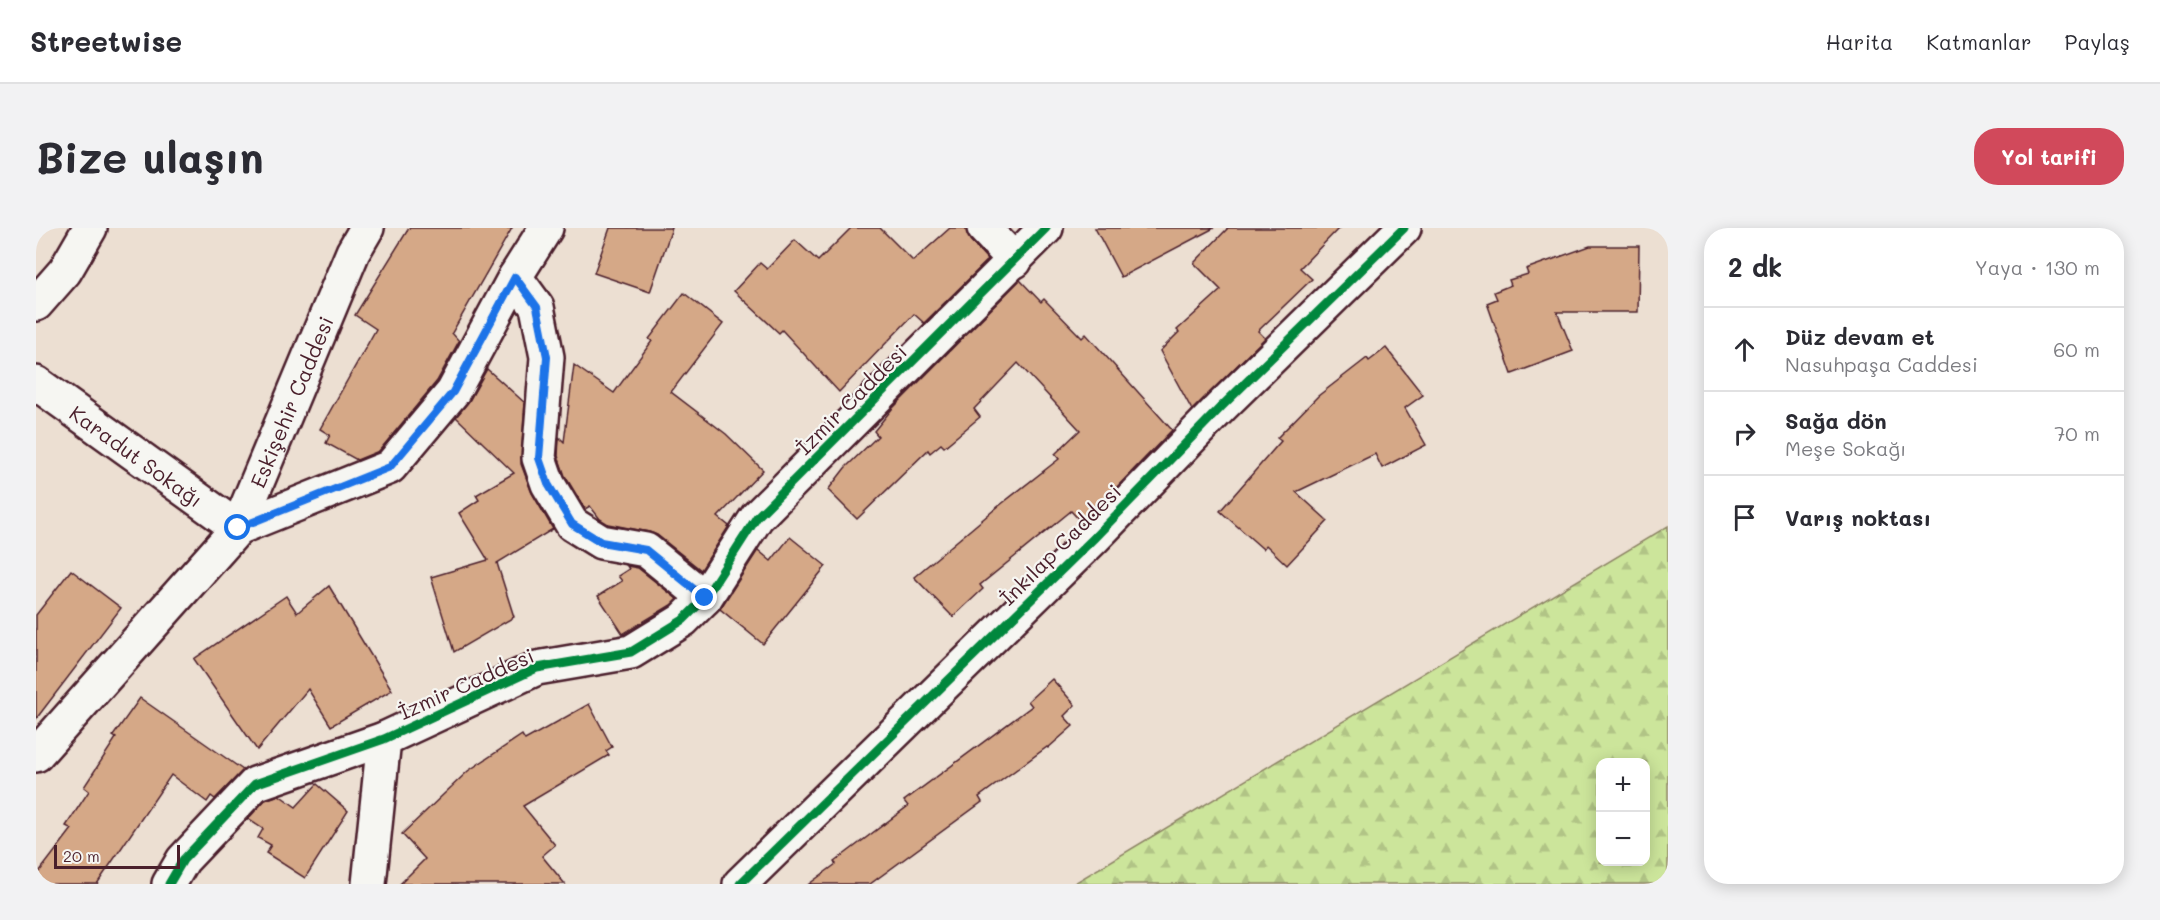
<!DOCTYPE html>
<html lang="tr">
<meta charset="utf-8">
<style>
:root{--surface:#fff;--page:#f2f2f3;--text:#2b2b33;--muted:#7c7c81;--line:#e1e1e2;--accent:#d1495b}
body{margin:0;font-family:Mali,sans-serif;background:var(--page);color:var(--text)}
.controls{position:absolute;right:18px;bottom:18px;display:grid;overflow:hidden;border-radius:12px;box-shadow:0 3px 15px #0003}
.controls button{width:54px;height:54px;display:grid;place-items:center;padding:0;border:0;border-bottom:2px solid var(--line);background:var(--surface);color:var(--text);font:30px sans-serif}
.scale{position:absolute;left:18px;bottom:15px;width:126px;box-sizing:border-box;padding-left:6px;border:3px solid #4a1f2b;border-top:0;font-size:16px;line-height:21px;white-space:nowrap;color:#4a1f2b;-webkit-text-stroke:4px #f6f6f2;paint-order:stroke}
.stop{position:absolute;width:18px;height:18px;margin:-14px;border:4px solid #1a73e8;border-radius:50%;background:#fff}
.stop.end{background:#1a73e8;border-color:#fff;box-shadow:0 2px 6px #0008}
.list{margin:0;padding:0;list-style:none}
h2{display:flex;justify-content:space-between;align-items:center;height:78px;margin:0;padding:0 24px;font-size:26px}
h2 small{font-size:20px;font-weight:400;color:var(--muted)}
.list li{display:grid;grid-template-columns:39px 1fr auto;gap:18px;align-items:center;box-sizing:border-box;height:84px;padding:0 24px;border-top:2px solid var(--line)}
.list b{display:block;font-size:22px;white-space:nowrap}
.list p{margin:0;font-size:20px;white-space:nowrap;color:var(--muted)}
.list em{font-size:20px;font-style:normal;color:var(--muted)}
.icon{flex:none;width:33px;height:33px;fill:none;stroke:currentColor;stroke-width:2;stroke-linecap:round;stroke-linejoin:round}
.map{position:relative;flex:none;width:1632px;height:656px;overflow:hidden;border-radius:24px}
header{display:flex;align-items:center;gap:36px;box-sizing:border-box;height:84px;padding:0 30px;background:var(--surface);border-bottom:2px solid var(--line)}
header strong{font-size:28px}
nav{display:flex;gap:33px;margin-inline-start:auto;font-size:21px}
.intro{display:flex;align-items:center;justify-content:space-between;box-sizing:border-box;height:144px;padding:0 36px}
h1{margin:0;font-size:42px}
.button{padding:15px 27px;border-radius:24px;background:var(--accent);color:#fff;font-size:21px;font-weight:700}
main{display:flex;gap:36px;padding:0 36px}
aside{flex:1;background:var(--surface);border-radius:24px;box-shadow:0 3px 15px #0003}
.map>svg:first-child{display:block}
</style>
<header>
<strong>Streetwise</strong>
<nav><a>Harita</a><a>Katmanlar</a><a>Paylaş</a></nav>
</header>
<div class="intro"><h1>Bize ulaşın</h1><a class="button">Yol tarifi</a></div>
<main>
<div class="map">
<svg width="1632" height="656" viewBox="0 0 1632 656">
<defs>
<pattern id="forest-firs" width="22" height="20" patternUnits="userSpaceOnUse" patternTransform="scale(1.5)"><rect width="22" height="20" fill="#cce59b"/><path d="M5 1l3.5 6h-7zM16 11l3.5 6h-7z" fill="#b1c486"/></pattern>
</defs>
<rect width="100%" height="100%" fill="#ecdfd2"/>
<filter id="ink" filterUnits="userSpaceOnUse"><feTurbulence type="fractalNoise" baseFrequency=".0167" numOctaves="2"/><feDisplacementMap in="SourceGraphic" scale="12" xChannelSelector="R" yChannelSelector="G"/><feConvolveMatrix kernelMatrix="1 2 1 2 8 2 1 2 1" color-interpolation-filters="sRGB"/></filter>
<g filter="url(#ink)">
<path fill="url(#forest-firs)" stroke="#8b8263" stroke-width="1.5" fill-rule="evenodd" d="M 1632,298 L 1632,656 L 1037,656 ZM 1564,534 L 1610,534 L 1610,634 L 1564,634 Z"/>
<g fill="#d5a887" stroke="#4a1f2b" stroke-width="1.5">
<path d="M 373,0 L 476,0 L 416,105 L 423,113 L 401,153 L 343,223 L 321,232 L 290,215 L 294,207 L 284,201 L 340,101 L 319,87 Z"/>
<path d="M 574,0 L 636,0 L 614,64 L 558,45 Z"/>
<path d="M 815,0 L 844,0 L 877,33 L 914,0 L 930,0 L 934,12 L 952,32 L 888,95 L 878,86 L 803,164 L 746,102 L 743,105 L 698,63 L 724,35 L 731,41 L 759,12 L 782,33 Z"/>
<path d="M 1059,0 L 1178,0 L 1085,49 Z"/>
<path d="M 1192,0 L 1303,0 L 1264,40 L 1276,51 L 1222,103 L 1229,110 L 1156,182 L 1124,123 L 1143,104 L 1141,102 L 1185,62 L 1158,35 Z"/>
<path d="M 1554,18 L 1603,18 L 1602,84 L 1521,84 L 1537,123 L 1476,146 L 1451,75 L 1461,71 L 1458,64 L 1475,57 L 1473,52 L 1492,46 L 1490,41 Z"/>
<path d="M 984,52 L 1005,74 L 1008,71 L 1046,110 L 1050,106 L 1136,202 L 1046,295 L 1035,283 L 944,357 L 947,361 L 917,389 L 878,349 L 959,281 L 1023,231 L 1019,226 L 1044,202 L 982,135 L 938,181 L 944,189 L 908,219 L 905,216 L 894,225 L 892,222 L 821,291 L 792,262 L 809,240 L 842,208 L 838,203 L 856,181 Z"/>
<path d="M 648,65 L 687,96 L 635,164 L 690,206 L 727,242 L 682,289 L 693,298 L 665,342 L 621,307 L 613,304 L 572,296 L 564,291 L 554,278 L 549,281 L 529,248 L 522,228 L 523,209 L 528,214 L 538,137 L 578,165 L 616,113 L 613,111 Z"/>
<path d="M 1350,120 L 1387,167 L 1369,180 L 1390,217 L 1346,240 L 1339,226 L 1260,264 L 1292,293 L 1251,337 L 1230,317 L 1227,321 L 1184,283 L 1245,213 L 1241,210 L 1282,168 L 1331,130 L 1333,133 Z"/>
<path d="M 451,141 L 489,175 L 485,236 L 496,265 L 517,301 L 461,335 L 478,389 L 418,424 L 395,349 L 452,332 L 423,285 L 443,272 L 440,267 L 478,245 L 420,189 L 433,173 Z"/>
<path d="M 754,309 L 790,338 L 727,416 L 684,381 L 722,322 L 735,333 Z"/>
<path d="M 591,338 L 602,340 L 641,371 L 635,377 L 587,406 L 562,368 L 586,353 L 582,348 L 593,341 Z"/>
<path d="M 35,342 L 85,380 L 0,491 L 0,387 Z"/>
<path d="M 293,358 L 356,462 L 295,498 L 272,461 L 221,522 L 158,431 L 250,368 L 261,385 Z"/>
<path d="M 1016,451 L 1039,477 L 1028,488 L 1037,498 L 1012,520 L 1011,519 L 943,569 L 946,574 L 834,656 L 773,656 L 800,636 L 798,634 L 872,578 L 868,573 L 996,478 L 992,473 Z"/>
<path d="M 104,470 L 207,542 L 179,571 L 175,568 L 171,574 L 135,547 L 61,656 L 0,656 L 0,648 L 36,601 L 30,598 L 53,563 L 48,559 L 80,510 L 77,508 Z"/>
<path d="M 553,476 L 576,519 L 570,523 L 573,527 L 487,578 L 519,617 L 506,628 L 529,656 L 364,656 L 389,631 L 366,606 L 432,543 L 486,507 L 489,512 Z"/>
<path d="M 281,556 L 312,583 L 269,650 L 230,625 L 235,617 L 222,610 L 227,601 L 212,591 L 229,572 L 243,567 L 260,579 Z"/>
</g>
<g fill="none" stroke-linecap="round" stroke-linejoin="round">
<g stroke="#4a1f2b" stroke-width="38">
<g id="minor">
<path d="M 948,0 L 979,33"/>
<path d="M 479,49 L 501,79 L 511,129 L 503,230 L 512,256 L 536,296 L 565,314 L 610,322 L 669,370"/>
<path d="M 0,76 L 29,43 L 54,0"/>
<path id="s1" d="M 0,155 L 202,300 L 354,239 L 417,164 L 479,49 L 510,0"/>
<path id="s2" d="M 0,527 L 202,300 L 317,24 L 331,0"/>
<path d="M 133,656 L 147,632 L 219,556 L 348,511 L 501,440 L 595,424 L 647,392 L 669,370 L 721,289 L 1010,0"/>
<path d="M 333,656 L 348,511"/>
<path d="M 704,656 L 1057,311 L 1185,179 L 1368,0"/>
</g>
</g>
<use href="#minor" stroke="#f6f6f2" stroke-width="33"/>
<g stroke="#f6f6f2" stroke-width="13">
<g id="cycleway">
<path d="M 133,656 L 147,632 L 219,556 L 348,511 L 501,440 L 595,424 L 647,392 L 669,370 L 721,289 L 1010,0"/>
<path d="M 704,656 L 1057,311 L 1185,179 L 1368,0"/>
</g>
</g>
<use href="#cycleway" stroke="#00873e" stroke-width="9"/>
</g>
</g>
<g fill="none" stroke-linecap="round" stroke-linejoin="round" filter="url(#ink)">
<path stroke="#1a73e8" stroke-width="8" d="M 202,300 L 354,239 L 417,164 L 479,49 L 501,79 L 511,129 L 503,230 L 512,256 L 536,296 L 565,314 L 610,322 L 669,370"/>
</g>
<g text-anchor="middle" dominant-baseline="central" stroke-width="4.5" stroke-linejoin="round" paint-order="stroke">
<g font-size="21" fill="#4a1f2b" stroke="#f6f6f2">
<text transform="translate(815 171) rotate(-45)">İzmir Caddesi</text>
<text stroke="none"><textPath href="#s2" startOffset="441">Eskişehir Caddesi</textPath></text>
<text stroke="none"><textPath href="#s1" startOffset="124">Karadut Sokağı</textPath></text>
<text transform="translate(1024 316) rotate(-45)">İnkılap Caddesi</text>
<text transform="translate(430 455) rotate(-24)">İzmir Caddesi</text>
</g>
</g>
</svg>
<div class="controls">
<button>+</button>
<button>−</button>
</div>
<div class="scale">20 m</div>
<div class="stop" style="left:202px;top:300px"></div>
<div class="stop end" style="left:669px;top:370px"></div>
</div>
<aside>
<h2>2 dk<small>Yaya · 130 m</small></h2>
<ul class="list">
<li><svg class="icon" aria-label="ahead" viewBox="0 0 24 24"><path d="M12 20V5M6 11l6-6 6 6"/></svg><div><b>Düz devam et</b><p>Nasuhpaşa Caddesi</p></div><em>60 m</em></li>
<li><svg class="icon" aria-label="right" viewBox="0 0 24 24"><path d="M7 20v-9h11M14 6l5 5-5 5"/></svg><div><b>Sağa dön</b><p>Meşe Sokağı</p></div><em>70 m</em></li>
<li><svg class="icon" aria-label="arrive" viewBox="0 0 24 24"><path d="M6 21V4h12l-3 4 3 4H6"/></svg><div><b>Varış noktası</b></div></li>
</ul>
</aside>
</main>
